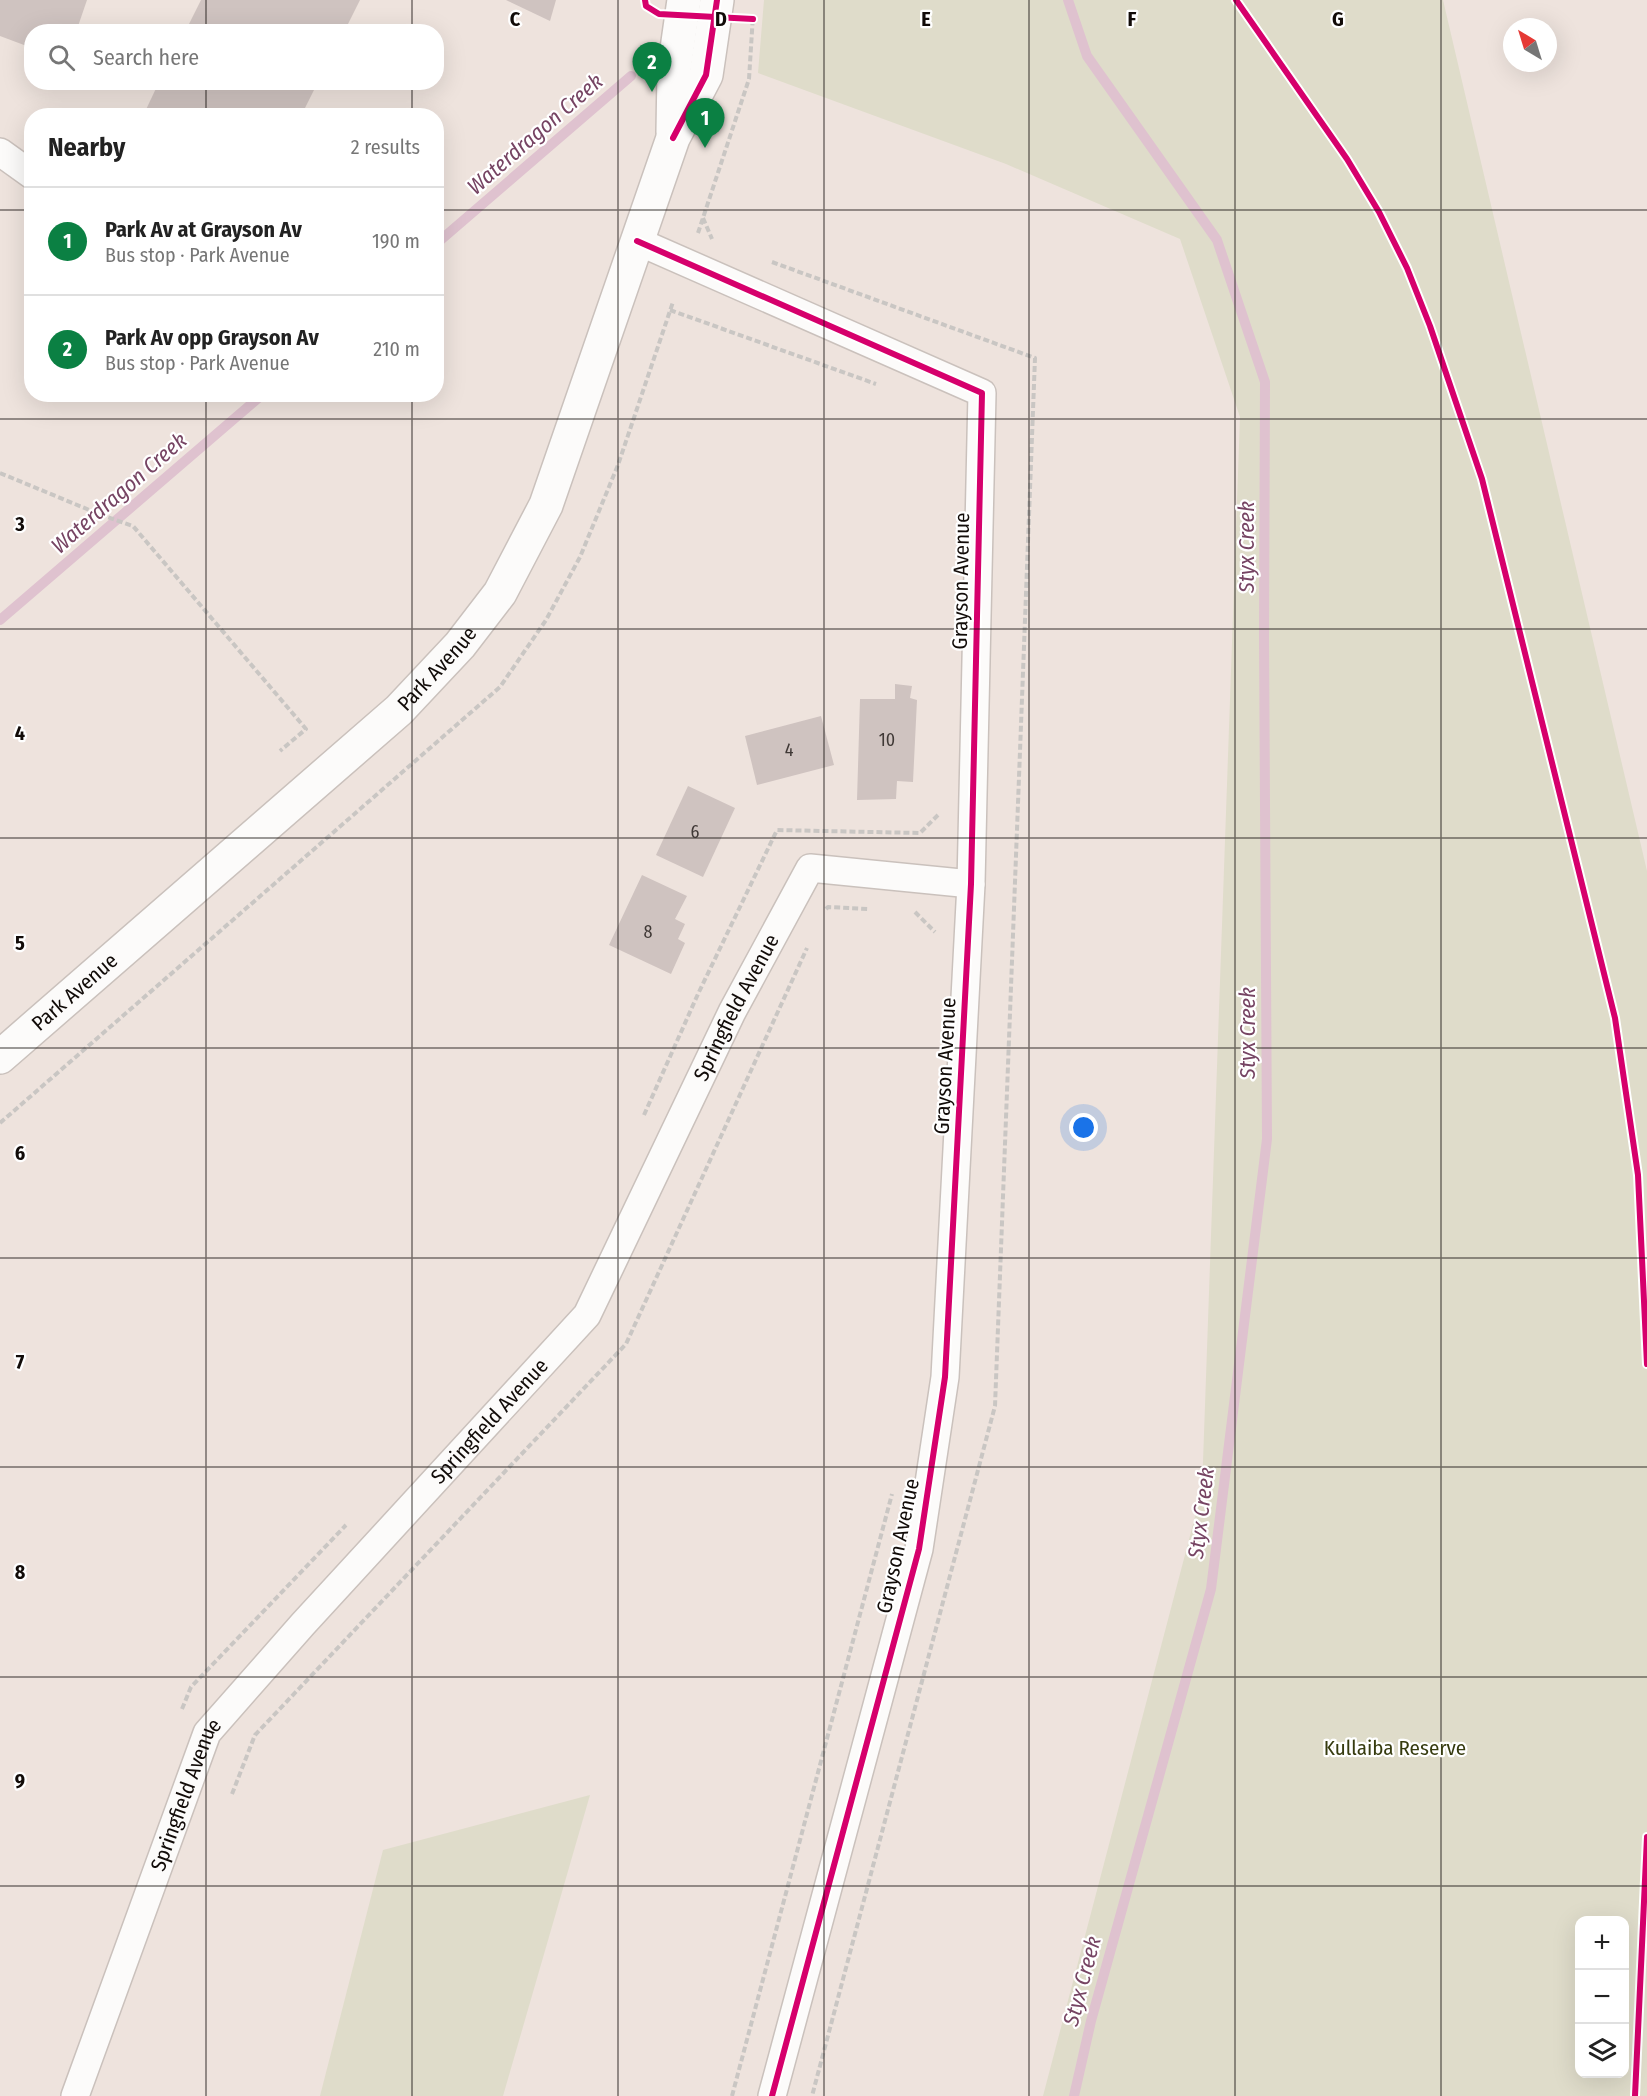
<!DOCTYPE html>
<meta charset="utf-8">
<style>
:root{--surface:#fff;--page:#f6f6f6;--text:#222;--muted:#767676;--line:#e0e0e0;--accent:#0b8043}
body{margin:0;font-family:"Fira Sans Condensed",sans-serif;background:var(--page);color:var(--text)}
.controls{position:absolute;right:18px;bottom:18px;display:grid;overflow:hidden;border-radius:12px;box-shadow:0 6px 24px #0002}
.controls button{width:54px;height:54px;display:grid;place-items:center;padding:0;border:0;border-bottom:2px solid var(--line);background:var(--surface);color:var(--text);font:30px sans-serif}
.compass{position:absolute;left:1503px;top:18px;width:54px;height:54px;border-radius:50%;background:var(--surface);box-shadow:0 6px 24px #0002;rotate:322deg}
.you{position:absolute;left:1084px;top:1128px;width:21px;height:21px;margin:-15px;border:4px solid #fff;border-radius:50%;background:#1a73e8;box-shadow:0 0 0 9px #1a73e833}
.badge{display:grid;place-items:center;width:39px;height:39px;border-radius:50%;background:var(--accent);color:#fff;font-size:20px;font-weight:700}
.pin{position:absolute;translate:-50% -50px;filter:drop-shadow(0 2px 3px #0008)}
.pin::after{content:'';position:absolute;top:32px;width:21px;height:18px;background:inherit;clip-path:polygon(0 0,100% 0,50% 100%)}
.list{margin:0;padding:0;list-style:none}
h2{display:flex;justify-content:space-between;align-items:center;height:78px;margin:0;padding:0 24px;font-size:26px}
h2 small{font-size:20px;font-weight:400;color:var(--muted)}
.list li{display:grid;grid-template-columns:39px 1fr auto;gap:18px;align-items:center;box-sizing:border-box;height:108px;padding:0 24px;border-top:2px solid var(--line)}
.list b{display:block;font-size:22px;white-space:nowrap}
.list p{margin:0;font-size:20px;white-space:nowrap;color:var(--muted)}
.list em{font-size:20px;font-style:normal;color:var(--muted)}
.icon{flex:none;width:33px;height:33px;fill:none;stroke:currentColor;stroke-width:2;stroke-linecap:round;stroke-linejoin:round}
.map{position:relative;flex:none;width:1647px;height:2096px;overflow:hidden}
.search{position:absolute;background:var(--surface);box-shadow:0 6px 24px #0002;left:24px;top:24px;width:420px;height:66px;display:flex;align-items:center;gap:15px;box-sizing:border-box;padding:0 21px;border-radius:24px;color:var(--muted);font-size:22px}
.panel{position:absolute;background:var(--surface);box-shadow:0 6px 24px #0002;left:24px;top:108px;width:420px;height:294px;border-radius:24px}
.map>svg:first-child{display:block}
</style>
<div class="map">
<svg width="1647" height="2096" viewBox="0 0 1647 2096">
<rect width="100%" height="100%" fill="#eee3dd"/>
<g fill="#dfdcca" fill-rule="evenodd">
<path d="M 764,0 L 1443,0 L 1647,871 L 1647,2096 L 1043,2096 L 1202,1490 L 1240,417 L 1180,239 L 1006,164 L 758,73 ZM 1580,1920 L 1624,1920 L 1624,2074 L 1580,2074 Z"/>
<path d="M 590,1795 L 503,2096 L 320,2096 L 383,1850 Z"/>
</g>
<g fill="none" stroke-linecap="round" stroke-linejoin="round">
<g stroke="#dfc2cf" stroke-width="10">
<path d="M 1068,0 L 1087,56 L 1217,240 L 1265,382 L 1264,638 L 1267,1139 L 1211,1589 L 1091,2021 L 1074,2096"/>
<path d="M 436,244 L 631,76"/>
<path d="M 0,620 L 263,394"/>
</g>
</g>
<g fill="#cfc3c0">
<path d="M 0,0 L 87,0 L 76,32 L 32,32 L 32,48 L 0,36 Z"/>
<path d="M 201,0 L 360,0 L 344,32 L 185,32 Z"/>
<path d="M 506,0 L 556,0 L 550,21 Z"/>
<path d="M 159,82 L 318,82 L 301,116 L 143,116 Z"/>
<path d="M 895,684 L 912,686 L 910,698 L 917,700 L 913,782 L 897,781 L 896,799 L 857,800 L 860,699 L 895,699 Z"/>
<path d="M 821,716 L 834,765 L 757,785 L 745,736 Z"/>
<path d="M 688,786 L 735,808 L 703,877 L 656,855 Z"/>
<path d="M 642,875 L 687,896 L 675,919 L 685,924 L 678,939 L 685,943 L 671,974 L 609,945 Z"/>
</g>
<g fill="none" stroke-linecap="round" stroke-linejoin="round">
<g stroke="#cac1bc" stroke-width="30">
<g id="minor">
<path d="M 0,152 L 32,175"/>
<path d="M 637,241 L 982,393 L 971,884 L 945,1377 L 919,1549 L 772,2096"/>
<path id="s1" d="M 75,2096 L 207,1733 L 303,1624 L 587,1315 L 732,1012 L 810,868 L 971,884"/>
</g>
</g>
<g stroke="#cac1bc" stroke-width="36">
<g id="secondary">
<path d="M 673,132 L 674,70 L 684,0"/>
<path id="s2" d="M 0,1057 L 399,710 L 460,645 L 500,593 L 546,505 L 673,138 L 706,75 L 717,0"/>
</g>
</g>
<g stroke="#c9c6c3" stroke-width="4" stroke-dasharray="6 3" stroke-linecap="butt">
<path d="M 703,218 L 712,239"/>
<path d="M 698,233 L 749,79 L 753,15"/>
<path d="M 772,262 L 1035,358 L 995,1406 L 812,2096"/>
<path d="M 670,310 L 876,384"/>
<path d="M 0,473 L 99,514 L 133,526 L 306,729 L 280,751"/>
<path d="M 826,909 L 828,907 L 868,909"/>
<path d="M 915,912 L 935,932"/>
<path d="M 644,1115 L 698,994 L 777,830 L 920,833 L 939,814"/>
<path d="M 0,1123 L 500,687 L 546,620 L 580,557 L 618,465 L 673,302"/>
<path d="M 182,1709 L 191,1687 L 346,1525"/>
<path d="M 232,1794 L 255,1735 L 626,1344 L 807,948"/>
<path d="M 732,2096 L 892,1494"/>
</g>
<use href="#minor" stroke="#fcfbfa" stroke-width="27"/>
<use href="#secondary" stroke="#fcfbfa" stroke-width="33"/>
<g stroke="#fff" stroke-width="10">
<g id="cycleway">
<path d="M 645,0 L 646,6 L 659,14 L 753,19"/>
<path d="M 1236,0 L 1347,159 L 1379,212 L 1407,268 L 1430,326 L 1482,479 L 1615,1018 L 1638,1175 L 1647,1364"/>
<path d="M 673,138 L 706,75 L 717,0"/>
<path d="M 637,241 L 982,393 L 971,884 L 945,1377 L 919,1549 L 772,2096"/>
<path d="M 1635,2096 L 1647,1837"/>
</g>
</g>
<use href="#cycleway" stroke="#d6006c" stroke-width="6"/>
</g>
<path fill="none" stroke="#110b08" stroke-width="1.5" stroke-opacity="0.55" d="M 206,0 L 206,32M 412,0 L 412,32M 618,0 L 618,2096M 824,0 L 824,2096M 1029,0 L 1029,2096M 1235,0 L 1235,2096M 1441,0 L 1441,2096M 206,82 L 206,116M 412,82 L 412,116M 0,210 L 32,210M 436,210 L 1647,210M 206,394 L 206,2096M 412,394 L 412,2096M 0,419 L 1647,419M 0,629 L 1647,629M 0,838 L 1647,838M 0,1048 L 1647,1048M 0,1258 L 1647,1258M 0,1467 L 1647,1467M 0,1677 L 1647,1677M 0,1886 L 1647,1886"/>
<g text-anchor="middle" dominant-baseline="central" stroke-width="4.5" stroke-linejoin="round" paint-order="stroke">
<g font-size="18" fill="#403936">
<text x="887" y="740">10</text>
<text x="789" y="750">4</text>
<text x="695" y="832">6</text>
<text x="648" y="932">8</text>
</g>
<g font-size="21" fill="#110b08" stroke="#fff">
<text transform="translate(961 581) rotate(-89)">Grayson Avenue</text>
<text stroke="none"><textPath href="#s2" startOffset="585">Park Avenue</textPath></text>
<text stroke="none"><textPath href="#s2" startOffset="99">Park Avenue</textPath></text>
<text stroke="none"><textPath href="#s1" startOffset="1293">Springfield Avenue</textPath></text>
<text transform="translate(945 1066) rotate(-87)">Grayson Avenue</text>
<text stroke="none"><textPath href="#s1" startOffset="807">Springfield Avenue</textPath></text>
<text transform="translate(898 1546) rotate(-78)">Grayson Avenue</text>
<text stroke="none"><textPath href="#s1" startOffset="321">Springfield Avenue</textPath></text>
</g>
<g font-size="21" fill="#363b0f" stroke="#fff">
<text x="1395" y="1748">Kullaiba Reserve</text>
</g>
<g font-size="22" font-style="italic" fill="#764463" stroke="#fff">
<text transform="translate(535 134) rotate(-41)">Waterdragon Creek</text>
<text transform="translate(119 493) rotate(-41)">Waterdragon Creek</text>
<text transform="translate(1246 547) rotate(-90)">Styx Creek</text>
<text transform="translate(1247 1033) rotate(-90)">Styx Creek</text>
<text transform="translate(1201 1513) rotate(-83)">Styx Creek</text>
<text transform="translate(1082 1981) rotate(-75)">Styx Creek</text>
</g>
</g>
<g font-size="20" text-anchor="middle" font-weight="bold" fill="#110b08" stroke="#fff" stroke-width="4.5" stroke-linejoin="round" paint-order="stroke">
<text x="515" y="26">C</text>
<text x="721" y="26">D</text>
<text x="926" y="26">E</text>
<text x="1132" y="26">F</text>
<text x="1338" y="26">G</text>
<text x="20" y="531">3</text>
<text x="20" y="740">4</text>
<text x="20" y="950">5</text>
<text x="20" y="1160">6</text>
<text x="20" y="1369">7</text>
<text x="20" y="1579">8</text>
<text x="20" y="1788">9</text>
</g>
</svg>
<div class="controls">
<button>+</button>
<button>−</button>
<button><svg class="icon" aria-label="layers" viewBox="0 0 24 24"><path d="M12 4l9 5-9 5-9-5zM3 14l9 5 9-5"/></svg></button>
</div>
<svg class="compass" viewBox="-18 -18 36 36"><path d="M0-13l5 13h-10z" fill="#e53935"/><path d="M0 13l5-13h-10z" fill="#767676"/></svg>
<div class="you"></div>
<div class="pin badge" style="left:705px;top:148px">1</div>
<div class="pin badge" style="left:652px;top:92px">2</div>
<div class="search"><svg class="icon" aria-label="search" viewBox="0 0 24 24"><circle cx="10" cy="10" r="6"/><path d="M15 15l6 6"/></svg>Search here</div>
<section class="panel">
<h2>Nearby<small>2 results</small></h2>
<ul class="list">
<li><span class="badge">1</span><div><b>Park Av at Grayson Av</b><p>Bus stop · Park Avenue</p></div><em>190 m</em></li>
<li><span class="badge">2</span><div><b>Park Av opp Grayson Av</b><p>Bus stop · Park Avenue</p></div><em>210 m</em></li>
</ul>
</section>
</div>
